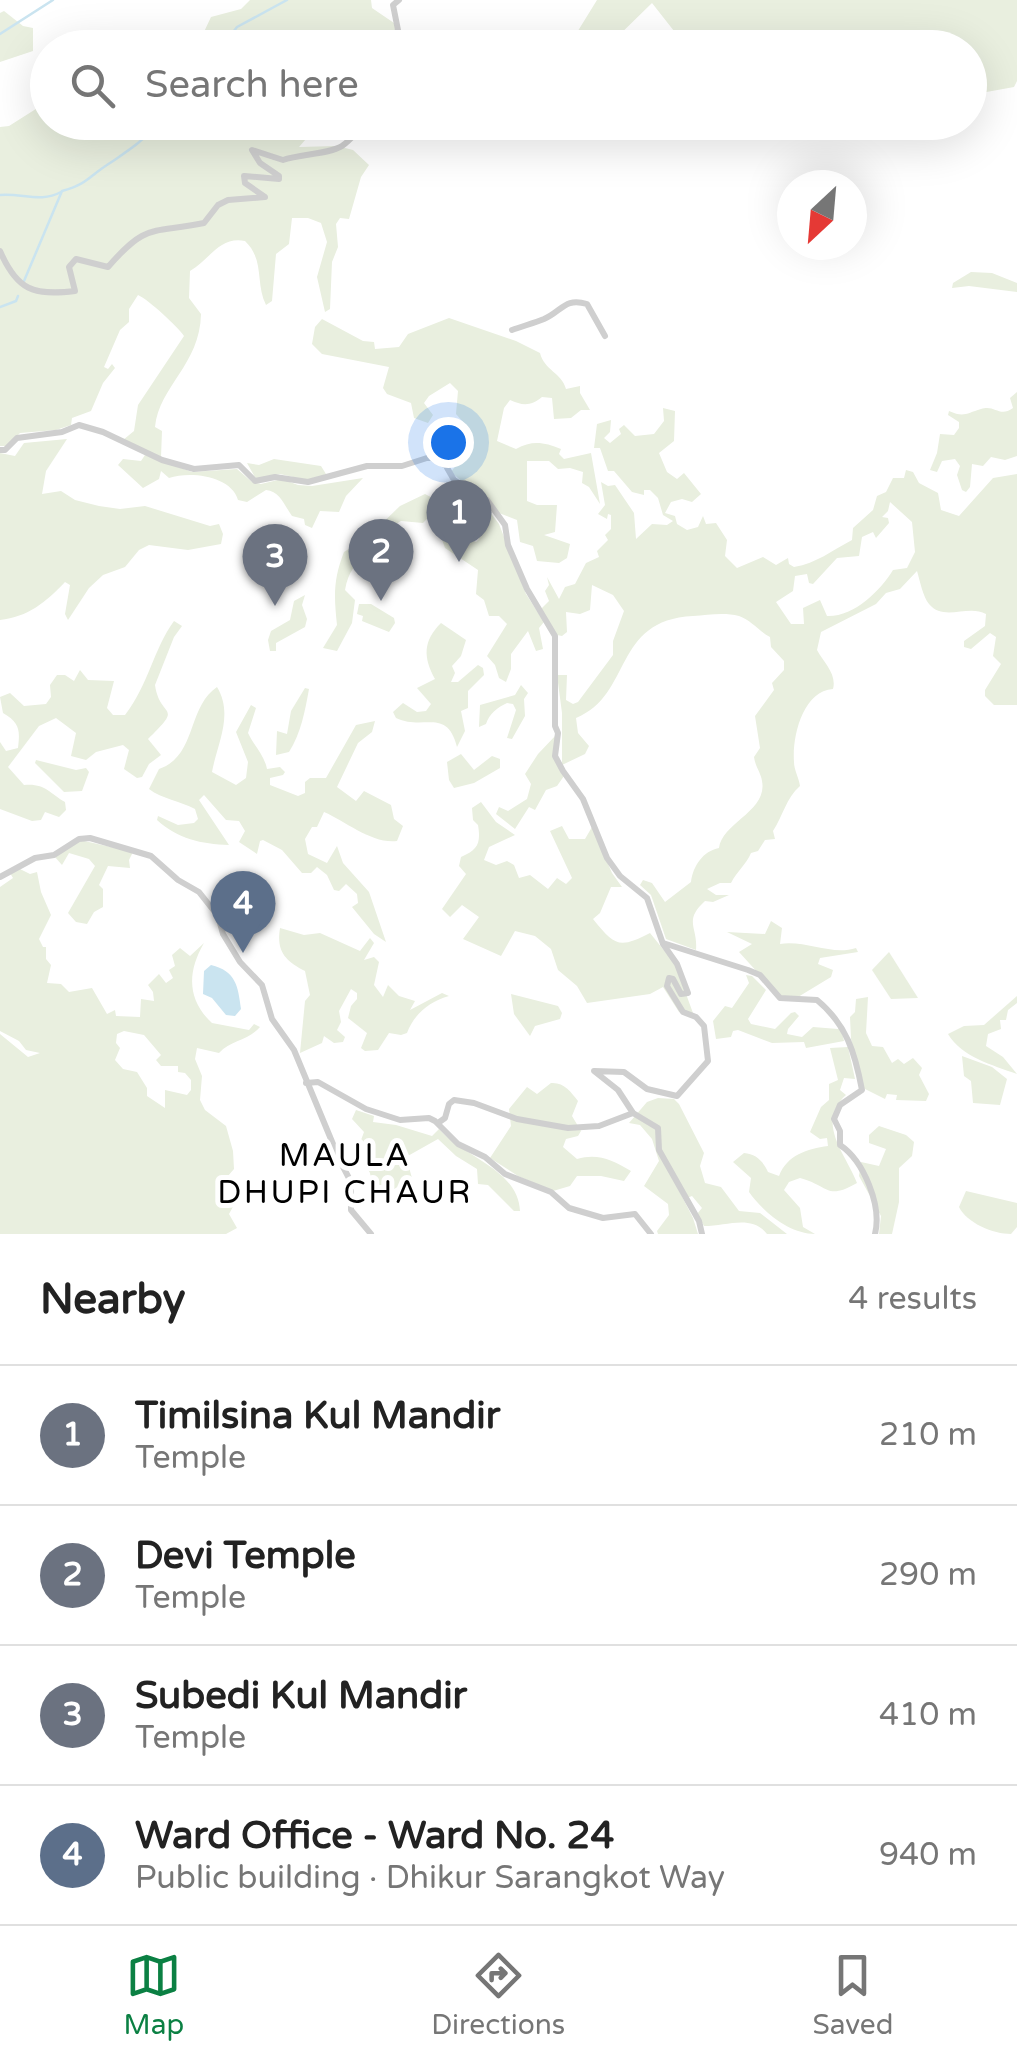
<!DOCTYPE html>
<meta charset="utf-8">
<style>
:root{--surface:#fff;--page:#f6f6f6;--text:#222;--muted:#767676;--line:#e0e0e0;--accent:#0b8043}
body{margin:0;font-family:"Varela Round",sans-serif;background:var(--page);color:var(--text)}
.compass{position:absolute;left:777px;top:170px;width:90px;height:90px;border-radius:50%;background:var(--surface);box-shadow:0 10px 40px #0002;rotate:206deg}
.you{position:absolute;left:448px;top:442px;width:35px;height:35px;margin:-25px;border:8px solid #fff;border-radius:50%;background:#1a73e8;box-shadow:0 0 0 15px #1a73e833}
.badge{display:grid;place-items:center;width:65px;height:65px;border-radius:50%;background:var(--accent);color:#fff;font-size:32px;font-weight:700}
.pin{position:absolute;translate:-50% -82px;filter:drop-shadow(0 2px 5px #0008)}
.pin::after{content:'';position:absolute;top:52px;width:35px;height:30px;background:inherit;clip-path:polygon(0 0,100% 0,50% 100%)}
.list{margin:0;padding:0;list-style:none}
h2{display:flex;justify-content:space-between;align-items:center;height:130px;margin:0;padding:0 40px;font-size:42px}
h2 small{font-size:32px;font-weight:400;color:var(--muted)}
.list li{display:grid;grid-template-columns:65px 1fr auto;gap:30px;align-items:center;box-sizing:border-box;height:140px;padding:0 40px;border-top:2px solid var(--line)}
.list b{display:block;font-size:38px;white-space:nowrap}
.list p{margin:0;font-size:32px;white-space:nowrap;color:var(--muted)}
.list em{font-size:32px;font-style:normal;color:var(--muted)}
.icon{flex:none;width:55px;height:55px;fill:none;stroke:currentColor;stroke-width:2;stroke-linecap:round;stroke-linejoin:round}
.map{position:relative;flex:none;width:1017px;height:1234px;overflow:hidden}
.search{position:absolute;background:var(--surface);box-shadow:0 10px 40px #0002;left:30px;right:30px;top:30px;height:110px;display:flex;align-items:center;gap:25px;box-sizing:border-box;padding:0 35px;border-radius:55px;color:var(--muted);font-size:38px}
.sheet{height:690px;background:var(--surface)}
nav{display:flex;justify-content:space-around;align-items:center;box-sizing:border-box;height:140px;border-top:2px solid var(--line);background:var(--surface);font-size:28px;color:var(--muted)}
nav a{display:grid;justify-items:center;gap:5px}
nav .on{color:var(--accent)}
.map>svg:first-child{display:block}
</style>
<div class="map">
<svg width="1017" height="1234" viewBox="0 0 1017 1234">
<rect width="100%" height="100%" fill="#fff"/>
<g fill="#e9efdf" fill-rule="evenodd">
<path d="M 250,0 L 371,0 L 372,8 L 394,23 L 403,40 L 403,48 L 190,48 L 203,34 L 211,17 L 241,9 Z"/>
<path d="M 597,0 L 1017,0 L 1017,81 L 1014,87 L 970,95 L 970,48 L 681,47 L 674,31 L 652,3 L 607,47 L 568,47 Z"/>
<path d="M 4,11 L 23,26 L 33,28 L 33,51 L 0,62 L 0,13 Z"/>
<path d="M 39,107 L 47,108 L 48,122 L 363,123 L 348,137 L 335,128 L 313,131 L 299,147 L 337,146 L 353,150 L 369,165 L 361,177 L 349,219 L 340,218 L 336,224 L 338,247 L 332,262 L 330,309 L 325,312 L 317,277 L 327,242 L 321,223 L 308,218 L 292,218 L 289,244 L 276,254 L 272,301 L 266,305 C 255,283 265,260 245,241 C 220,236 210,259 190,271 L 189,298 L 201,314 C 200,365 159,386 155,427 L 162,431 L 161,457 L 123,440 L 134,431 L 138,405 L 184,336 C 178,327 149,300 138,295 L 129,309 L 129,322 L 120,330 L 104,367 L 108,369 L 112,364 L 115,368 L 103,383 L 91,411 L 72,418 L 71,425 L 56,430 L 20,433 L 7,446 L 0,446 L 0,127 L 9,126 Z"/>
<path d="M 971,272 L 992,273 L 1017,283 L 1017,292 L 969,286 L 952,288 L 953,283 Z"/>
<path d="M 449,318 L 516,341 L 540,353 C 544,370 562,373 566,389 L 580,386 L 580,393 L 590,410 L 581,410 L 571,418 L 554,419 L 552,398 L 542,397 C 531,406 523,406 510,400 L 504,408 L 497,441 L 516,449 C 532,440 544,442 561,449 L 559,454 L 564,459 L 591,453 L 600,504 L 589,487 L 582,483 L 583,472 L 570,468 L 558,469 L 549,461 L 527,461 L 527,501 L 537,505 L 557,505 L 555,532 L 544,535 L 570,544 L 567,558 L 559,563 L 537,561 L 533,546 L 520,542 L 517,520 L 499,513 L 451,472 L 467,450 L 471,431 L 456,414 L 458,391 L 450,383 L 429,396 L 424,403 L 433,415 L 428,423 L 414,418 L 411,403 L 387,394 L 383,388 L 389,367 L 322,354 L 312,344 L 315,327 L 322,319 L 363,341 L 374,342 L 375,349 L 399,347 L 408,334 Z"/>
<path d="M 1017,392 L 1017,456 L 1005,460 L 991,457 L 983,466 L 972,464 L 970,487 L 966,492 L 962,490 L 957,475 L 960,466 L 955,459 L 942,461 L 937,472 L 930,470 L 937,453 L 940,434 L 954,435 L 959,428 L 959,422 L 948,415 L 949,411 C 964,418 967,413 981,409 C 995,404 999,418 1013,408 L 1010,398 Z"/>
<path d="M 663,408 L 675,411 L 674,441 L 659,453 L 667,472 L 677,479 L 684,473 L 701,494 L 692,502 L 682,499 L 671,502 L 665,513 L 675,516 L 677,524 L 687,530 L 698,527 L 703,516 L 706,524 L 716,523 L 727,540 L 725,556 L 737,568 L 763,557 L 776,565 L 788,558 L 789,564 L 794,567 C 817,563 831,551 852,540 L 853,528 L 873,510 L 877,496 L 886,492 L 893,478 L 904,478 L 906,470 L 913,472 L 919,483 L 938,493 L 941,510 L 959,516 L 993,478 L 1017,474 L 1017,705 L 994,705 L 985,696 L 985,690 L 1001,664 L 993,656 L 996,637 L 990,633 L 971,649 L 964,647 L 964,641 L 985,626 L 986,614 C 968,604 944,622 929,604 C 923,597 920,581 917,571 L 900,589 L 886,593 L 876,604 L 821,632 L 817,650 C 824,663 837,674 833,689 C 803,691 792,736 794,762 C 794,770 799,778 800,786 C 786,798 783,816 773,831 L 775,839 L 765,840 L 758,851 L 751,853 C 746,865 737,871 731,883 L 720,883 L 707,889 L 716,895 L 729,895 L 713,902 L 705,901 C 683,921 698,927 696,950 L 666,939 L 651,895 L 640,885 L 643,880 L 652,883 L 665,902 L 691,882 C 693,866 703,851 719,848 C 722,823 768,811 762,781 C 761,773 755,766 754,757 L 760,748 L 755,716 L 774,690 L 772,683 L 784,670 L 784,661 L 771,647 L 770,637 C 760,632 751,620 739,616 C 724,612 708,615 693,616 C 612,620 633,695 576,718 L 578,733 L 589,746 L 585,754 L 562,765 L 562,713 L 557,675 L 567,675 L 566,700 L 573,704 L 578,702 L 613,655 L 613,641 L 624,611 L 613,595 L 592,585 L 590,610 L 580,614 L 566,612 L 567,632 L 562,636 L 557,635 L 541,609 L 549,601 L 545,591 L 549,585 L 547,577 L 559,599 L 565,587 L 575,584 L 586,563 L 599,557 L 597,551 L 608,540 L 605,535 L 611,529 L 611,515 L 608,514 L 607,519 L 598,514 L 605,505 L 601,482 L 608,486 L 615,485 L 634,513 L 636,539 L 652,524 L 667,525 L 673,521 L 663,515 L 658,498 L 650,490 L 644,490 L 644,495 L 632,492 L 614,471 L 608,471 L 600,448 L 594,448 L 597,424 L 611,420 L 610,432 L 604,438 L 610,443 L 621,434 L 619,429 L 624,425 L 635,436 L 654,434 L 664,421 ZM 890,502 L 912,522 L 915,552 L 907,568 L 893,570 C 880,591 854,617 827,616 L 820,600 L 803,608 L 804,624 L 791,624 L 776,602 L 793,591 L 795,576 L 807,574 L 809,583 L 813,584 L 837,558 L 859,556 L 862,537 L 873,532 L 876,538 L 889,523 L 888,518 L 882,517 L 888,511 Z"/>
<path d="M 67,439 L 46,471 L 42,494 L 61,491 L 75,500 L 99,506 L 120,509 L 145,506 L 210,526 L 219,524 L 223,534 L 221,544 L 188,550 L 149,545 L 139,550 L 125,567 L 103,575 L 89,588 L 68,620 L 65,614 L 70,585 L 65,582 C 46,602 28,617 0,620 L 0,453 L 15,456 L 24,443 Z"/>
<path d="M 145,455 L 192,472 L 237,469 L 252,482 L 261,484 L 282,479 L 298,485 L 312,486 L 363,478 L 346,496 L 339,512 L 320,511 L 312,528 L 305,525 L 304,519 L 292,516 C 284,505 280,491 266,490 L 247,502 L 238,500 C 231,476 191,471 169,478 L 161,471 L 159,479 L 143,488 L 118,465 L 123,459 L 141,461 Z"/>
<path d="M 274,459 L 321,466 L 326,474 L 311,481 L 280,474 L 256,479 L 247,463 L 259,465 Z"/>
<path d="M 425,494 L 442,503 L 423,523 L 401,521 L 384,531 C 375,561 352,552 345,590 L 355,600 L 352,623 L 337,651 L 323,648 L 337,625 C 334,596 333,580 344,552 L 369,536 L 400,506 Z"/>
<path d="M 489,511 L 499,524 L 526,594 L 544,622 L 539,628 L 543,649 L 536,651 L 528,631 L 511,654 L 511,669 L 506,682 L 499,678 L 495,665 L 487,656 L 507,624 L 499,616 L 489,616 L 484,600 L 476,594 L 478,570 L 445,548 L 440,534 L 443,528 L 451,528 L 476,542 L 479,539 L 477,525 L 486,522 Z"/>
<path d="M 305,595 L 302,605 L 307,619 L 305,627 L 276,643 L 276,651 L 270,651 L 268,640 L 271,631 L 290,620 L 294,601 Z"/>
<path d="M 359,604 L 371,604 L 394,618 L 395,623 L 389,632 L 362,621 L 363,616 L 357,614 Z"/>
<path d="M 174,621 L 182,626 L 174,637 L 155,685 C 160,720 185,703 148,739 L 161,755 L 149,764 L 142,777 L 137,778 L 124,769 L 129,750 L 123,745 L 96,752 L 86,760 L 71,756 L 76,733 L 56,718 L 39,726 L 8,767 L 24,785 C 45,783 49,793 65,802 L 66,810 L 59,817 L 45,812 L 41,820 L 32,821 L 0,809 L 0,742 L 6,751 L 18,748 C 20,730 20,723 3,713 L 0,697 L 10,693 L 24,706 L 46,704 L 51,697 L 50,685 L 57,675 L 65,675 L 74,681 L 80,670 L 88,680 L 114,681 L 107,708 L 113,715 L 125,715 C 149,684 153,650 174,621 Z"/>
<path d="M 441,623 L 466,640 L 461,656 L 452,666 L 455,673 L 451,682 L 458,682 L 478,665 L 483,668 L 484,675 L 468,691 L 468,708 L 461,711 L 465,731 L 457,747 C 447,707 423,731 396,718 L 393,712 L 403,703 L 417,712 L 426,711 L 431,704 L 417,688 L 435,679 C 423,657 423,641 441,623 Z"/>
<path d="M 521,685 L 528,693 L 524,699 L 525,716 L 512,739 L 507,738 L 516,710 L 513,704 L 507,703 C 498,707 489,714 486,724 L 479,727 L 480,705 L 515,695 Z"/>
<path d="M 217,687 C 234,715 217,744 212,772 L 236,785 L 246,778 L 248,762 L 236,732 L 251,705 L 256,708 L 248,733 C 254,746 264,754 267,769 L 280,767 L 285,772 L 283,775 L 270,778 L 270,785 L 298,796 L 305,793 L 305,782 L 310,778 L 326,778 L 356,725 L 375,721 L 372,732 L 358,743 L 337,787 L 356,801 L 364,791 L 391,805 L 394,819 L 403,826 L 397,841 C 372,844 347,822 324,812 L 317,827 L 312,827 L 305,839 L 308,854 L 327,863 L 337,846 L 343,863 L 369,892 L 386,942 L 374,934 L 352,907 L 358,903 L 357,894 L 346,884 L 339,891 L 334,890 L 327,875 L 317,867 L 311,873 L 302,873 L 282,850 L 263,840 L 260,841 L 257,854 L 239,842 L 245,831 L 239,821 L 226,820 L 204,795 L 199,800 L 229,845 C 201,844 178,839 157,820 L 158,816 L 178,825 L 194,823 L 198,819 L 195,809 C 180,801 162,799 149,789 L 159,769 C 197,756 187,707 217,687 Z"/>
<path d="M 305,688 L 309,689 C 305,711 301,733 289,752 L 276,755 L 277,731 L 287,734 L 291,711 Z"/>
<path d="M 556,735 L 553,756 L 564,776 L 557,786 L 546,790 L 535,810 L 529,807 L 515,829 L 496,814 L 499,807 L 508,811 L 527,799 L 531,784 L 525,774 L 538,754 Z"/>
<path d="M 461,754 L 474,770 L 492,756 L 500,759 L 500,768 L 474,783 L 454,788 L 449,780 L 447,762 Z"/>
<path d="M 36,760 L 76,770 L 86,768 L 89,772 L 82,791 L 64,792 L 35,763 Z"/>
<path d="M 481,802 L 496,822 L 515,835 L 489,847 L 484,860 L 496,865 L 507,861 L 514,865 L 519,878 L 530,875 L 548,889 L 557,878 L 566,884 L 572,878 L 550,831 L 562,826 L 569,839 L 585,839 L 592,827 L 612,873 L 622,887 L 611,887 L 600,913 L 593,919 C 615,946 619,949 650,933 L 675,964 L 693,1013 L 687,1016 L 679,1012 L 663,987 L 650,994 L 587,1003 L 577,986 L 558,970 L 551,949 L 535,936 L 515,931 L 501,956 L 463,939 L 479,917 L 462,905 L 450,917 L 442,909 L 466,874 L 459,866 L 461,857 C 478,850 481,843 478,825 L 473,820 L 472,808 Z"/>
<path d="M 80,840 L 133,852 L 129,860 L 130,868 L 108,866 L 99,885 L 103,889 L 103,907 L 94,912 L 87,924 L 76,922 L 68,913 L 95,866 L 89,859 L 69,853 L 62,865 L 55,857 Z"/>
<path d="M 20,869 L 30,874 L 37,872 L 41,892 L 51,915 L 39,939 L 43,947 L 46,947 L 46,959 L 51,965 L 47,983 L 61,984 L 69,992 L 92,988 L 107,1014 L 115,1010 L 116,1016 L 140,1017 L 141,999 L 154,1001 L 153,992 L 148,985 L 159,974 L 166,983 L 173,978 L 169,970 L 175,966 L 172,955 L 180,948 L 190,956 L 204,943 C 187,972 187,1000 212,1023 L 249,1030 L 254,1024 L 260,1027 C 248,1041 231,1040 219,1053 L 197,1048 L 195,1059 L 202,1076 L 200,1100 L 205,1110 L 226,1126 L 233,1151 L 234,1169 L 221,1184 L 234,1205 L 229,1214 L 237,1228 L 226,1234 L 0,1234 L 0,1034 L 28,1057 L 40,1053 L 26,1050 L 19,1041 L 0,1031 L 0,887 L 13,878 L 10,873 ZM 124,1031 L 144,1035 L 161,1055 L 156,1060 L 161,1066 L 178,1066 L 178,1072 L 185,1073 L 191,1080 L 191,1090 L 187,1095 L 165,1090 L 165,1108 L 147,1096 L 147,1088 L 137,1072 L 123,1069 L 115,1060 L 120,1048 L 116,1043 L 117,1034 Z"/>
<path d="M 771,921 L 782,928 L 780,944 C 806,940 832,956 856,948 L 858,952 L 820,958 L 818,964 L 833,970 L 831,977 L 798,997 L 779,996 L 739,952 L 752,944 L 727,932 L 765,934 Z"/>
<path d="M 280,928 L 304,935 L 320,933 L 360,951 L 370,938 L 374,943 L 364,960 L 374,957 L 379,962 L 374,985 L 383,997 L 388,985 L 399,996 L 415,1001 L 410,1010 L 442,993 L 449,996 C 430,1001 414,1014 407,1033 L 401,1035 L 389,1033 L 378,1050 L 365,1051 L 361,1048 L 367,1033 L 348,1018 L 351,1006 L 357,999 L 357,993 L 351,989 L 339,1011 L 341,1022 L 337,1030 L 345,1037 L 343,1042 L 334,1043 L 324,1036 L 322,1043 L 300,1053 L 305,1001 L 310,995 L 305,971 C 286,961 276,952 280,928 Z"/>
<path d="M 889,952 L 918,998 L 891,999 L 872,970 Z"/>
<path d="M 746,975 L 752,976 L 766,990 L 748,1019 L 751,1024 L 775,1029 L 791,1013 L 795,1012 L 799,1016 L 788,1029 L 787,1034 L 802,1037 L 813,1027 L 838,1029 L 840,1024 L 844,1041 L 806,1048 L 804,1042 L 772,1043 L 738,1030 L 733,1031 L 731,1037 L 716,1039 L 713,1021 L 725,1006 L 732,1008 L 749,983 Z"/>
<path d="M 511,994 L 558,1006 L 562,1013 L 560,1019 L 535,1026 L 530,1036 L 514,1014 Z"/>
<path d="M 1017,996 L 1017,1003 L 1008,1010 L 1006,1020 L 1000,1020 L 1001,1029 L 988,1034 L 986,1046 L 1003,1057 L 1017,1074 C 992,1065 962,1057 948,1034 L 964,1026 L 984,1025 Z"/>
<path d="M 868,997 L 866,1033 L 872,1046 L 883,1047 L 892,1063 L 898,1059 L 904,1064 L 913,1058 L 922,1068 L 919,1075 L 929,1094 L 926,1101 L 896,1100 L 897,1095 L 887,1094 L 885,1099 L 863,1088 L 851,1039 L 850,1017 L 855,1012 L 856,999 Z"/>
<path d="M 848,1047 L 855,1079 L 844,1078 L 840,1090 L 846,1095 C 815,1123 846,1154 857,1183 C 826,1201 828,1185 800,1178 L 789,1182 L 784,1190 L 800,1208 L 803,1227 L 815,1234 C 790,1234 764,1213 749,1192 L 751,1178 L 733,1162 L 744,1153 C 756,1154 763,1161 768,1172 L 779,1176 C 787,1155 807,1149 828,1146 L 827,1138 L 820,1139 L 810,1132 L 821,1107 L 829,1100 L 829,1084 L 838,1080 L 830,1048 Z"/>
<path d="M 962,1056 L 992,1067 L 1007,1079 L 1000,1105 L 973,1103 L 971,1081 L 964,1076 Z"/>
<path d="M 551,1083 C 564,1082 571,1092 578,1101 L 572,1116 L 581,1131 L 578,1136 L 566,1139 L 563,1147 L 577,1159 C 598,1153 612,1160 631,1171 L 624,1181 L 601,1176 L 577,1176 L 570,1186 L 553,1191 L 518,1176 L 490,1158 L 511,1126 L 509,1109 L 527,1087 L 537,1094 Z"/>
<path d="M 658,1098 L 674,1099 L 679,1104 L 704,1153 L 700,1166 L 705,1183 L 721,1187 L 739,1211 L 760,1213 L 787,1234 L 767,1234 C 752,1214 727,1226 704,1226 L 697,1214 L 702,1208 L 692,1196 L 687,1198 L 673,1179 L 693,1218 L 698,1234 L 658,1234 L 657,1231 L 669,1215 L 668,1204 L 644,1186 L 659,1161 L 652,1139 L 640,1125 L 629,1123 L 647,1102 Z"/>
<path d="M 356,1110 L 374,1116 L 373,1122 L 396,1125 L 432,1136 L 439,1129 C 463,1157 518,1169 520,1211 L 514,1211 L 488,1185 L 478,1184 L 477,1169 L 456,1156 L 438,1139 L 406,1157 L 412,1178 L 391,1191 L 392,1196 L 389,1196 L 372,1185 L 370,1173 L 357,1151 L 364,1132 L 352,1119 Z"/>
<path d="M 879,1126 L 906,1135 L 914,1142 L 912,1156 L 899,1168 L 899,1202 L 892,1234 L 879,1234 L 881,1216 L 859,1176 L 861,1162 L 879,1166 L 886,1149 L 869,1143 L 869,1135 Z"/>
<path d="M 966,1191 L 1017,1203 L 1017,1227 L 1011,1234 C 993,1234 967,1223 959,1207 Z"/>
</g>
<path fill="#cae4f0" d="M 211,965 C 236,971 238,986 241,1009 L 235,1016 L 226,1015 L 212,998 L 203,994 L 204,971 Z"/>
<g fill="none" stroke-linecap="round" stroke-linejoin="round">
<g stroke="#cae4f0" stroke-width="2.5">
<path d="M 0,34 L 53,0"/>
<path d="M 221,48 L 237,27 L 287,0"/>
<path d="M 0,195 C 22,193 41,203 61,192"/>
<path d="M 24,281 L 62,191 C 88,184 89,176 110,163 C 132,148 141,143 159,122"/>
<path d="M 0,307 L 16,301 L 18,296"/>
</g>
<g stroke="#cfcfcf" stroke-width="6">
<path d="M 370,48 L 392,41 L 398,30 L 393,5 L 399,0"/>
<path d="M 0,251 C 17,290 33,296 75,291 L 69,267 L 76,259 L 108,267 C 147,222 151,234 204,223 L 218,205 L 228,200 L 265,197 L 245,183 L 244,176 L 279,179 L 279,176 L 260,163 L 252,150 L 283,160 C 300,154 330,154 342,146 C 351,140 358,130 367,122"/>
<path d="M 512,330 C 523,326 534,323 544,319 C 562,311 565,297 587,304 L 605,336"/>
<path d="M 0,450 L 5,450 L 17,438 L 62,432 L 79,425 L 103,432 L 162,460 L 194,469 L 239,465 L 255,481 L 275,477 L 308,482 L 367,466 L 402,466 L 430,457 L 446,466 L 454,480 L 487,500 L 505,525 L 508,545 L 527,589 L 555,636 L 555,726 L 558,733 L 555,756 L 563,771 L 583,799 L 607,858 L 620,876 L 647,898 L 663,944 L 677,964 L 688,993 L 681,994 L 673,979 L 669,978 L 667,986 L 683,1012 L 696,1017 L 704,1026 L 708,1061 L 677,1096 L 647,1089 L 624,1072 L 594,1071 L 618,1090 L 633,1113 L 658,1128 L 659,1150 L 699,1221 L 702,1234"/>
<path d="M 0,877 L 35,858 L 54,855 L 79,839 L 90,838 L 151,856 L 178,880 L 199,892 L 218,916 L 223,934 L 240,962 L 262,985 L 272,1019 L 294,1050 L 340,1161 L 351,1182 L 351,1210 L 371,1234"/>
<path d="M 663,943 L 748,970 L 760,975 L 780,998 L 817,1000 C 847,1025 855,1053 862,1090 L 840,1105 L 834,1119 L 840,1131 L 840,1145 C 864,1161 882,1206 875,1234"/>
<path d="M 306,1083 L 318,1082 L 366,1109 L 400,1120 L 429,1118 L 435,1121 L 458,1144 L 485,1157 L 505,1174 L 551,1192 L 569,1208 L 603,1218 L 635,1214 L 651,1234"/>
<path d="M 438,1123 L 445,1118 L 449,1104 L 454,1100 L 474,1103 L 517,1119 L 568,1128 L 599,1126 L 633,1113"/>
</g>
</g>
<g text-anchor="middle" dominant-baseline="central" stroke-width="10" stroke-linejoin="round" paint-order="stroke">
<g font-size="32" letter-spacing="2.5" fill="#000" stroke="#fff">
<text x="345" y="1156">MAULA<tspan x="345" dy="37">DHUPI CHAUR</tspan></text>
</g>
</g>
</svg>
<svg class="compass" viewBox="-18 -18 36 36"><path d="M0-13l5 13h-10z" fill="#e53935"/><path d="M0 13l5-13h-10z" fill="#767676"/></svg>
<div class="you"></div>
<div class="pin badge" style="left:459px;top:562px;background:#6b7280">1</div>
<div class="pin badge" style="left:381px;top:601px;background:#6b7280">2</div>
<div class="pin badge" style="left:275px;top:606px;background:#6b7280">3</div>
<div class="pin badge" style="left:243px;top:953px;background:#5c6f8a">4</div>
<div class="search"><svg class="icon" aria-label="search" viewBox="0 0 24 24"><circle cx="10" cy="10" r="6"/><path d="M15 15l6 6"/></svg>Search here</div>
</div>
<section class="sheet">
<h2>Nearby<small>4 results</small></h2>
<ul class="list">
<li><span class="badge" style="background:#6b7280">1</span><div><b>Timilsina Kul Mandir</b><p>Temple</p></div><em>210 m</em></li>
<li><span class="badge" style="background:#6b7280">2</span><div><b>Devi Temple</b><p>Temple</p></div><em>290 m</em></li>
<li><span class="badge" style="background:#6b7280">3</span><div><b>Subedi Kul Mandir</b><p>Temple</p></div><em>410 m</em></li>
<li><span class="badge" style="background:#5c6f8a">4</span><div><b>Ward Office - Ward No. 24</b><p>Public building · Dhikur Sarangkot Way</p></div><em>940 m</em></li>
</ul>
</section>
<nav>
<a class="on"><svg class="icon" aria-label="map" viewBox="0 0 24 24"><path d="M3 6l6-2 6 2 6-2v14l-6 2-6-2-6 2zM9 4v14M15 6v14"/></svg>Map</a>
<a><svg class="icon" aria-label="directions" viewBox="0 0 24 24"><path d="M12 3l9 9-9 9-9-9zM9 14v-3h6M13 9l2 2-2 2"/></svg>Directions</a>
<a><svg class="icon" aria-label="saved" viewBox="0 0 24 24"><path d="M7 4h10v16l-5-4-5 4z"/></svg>Saved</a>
</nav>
